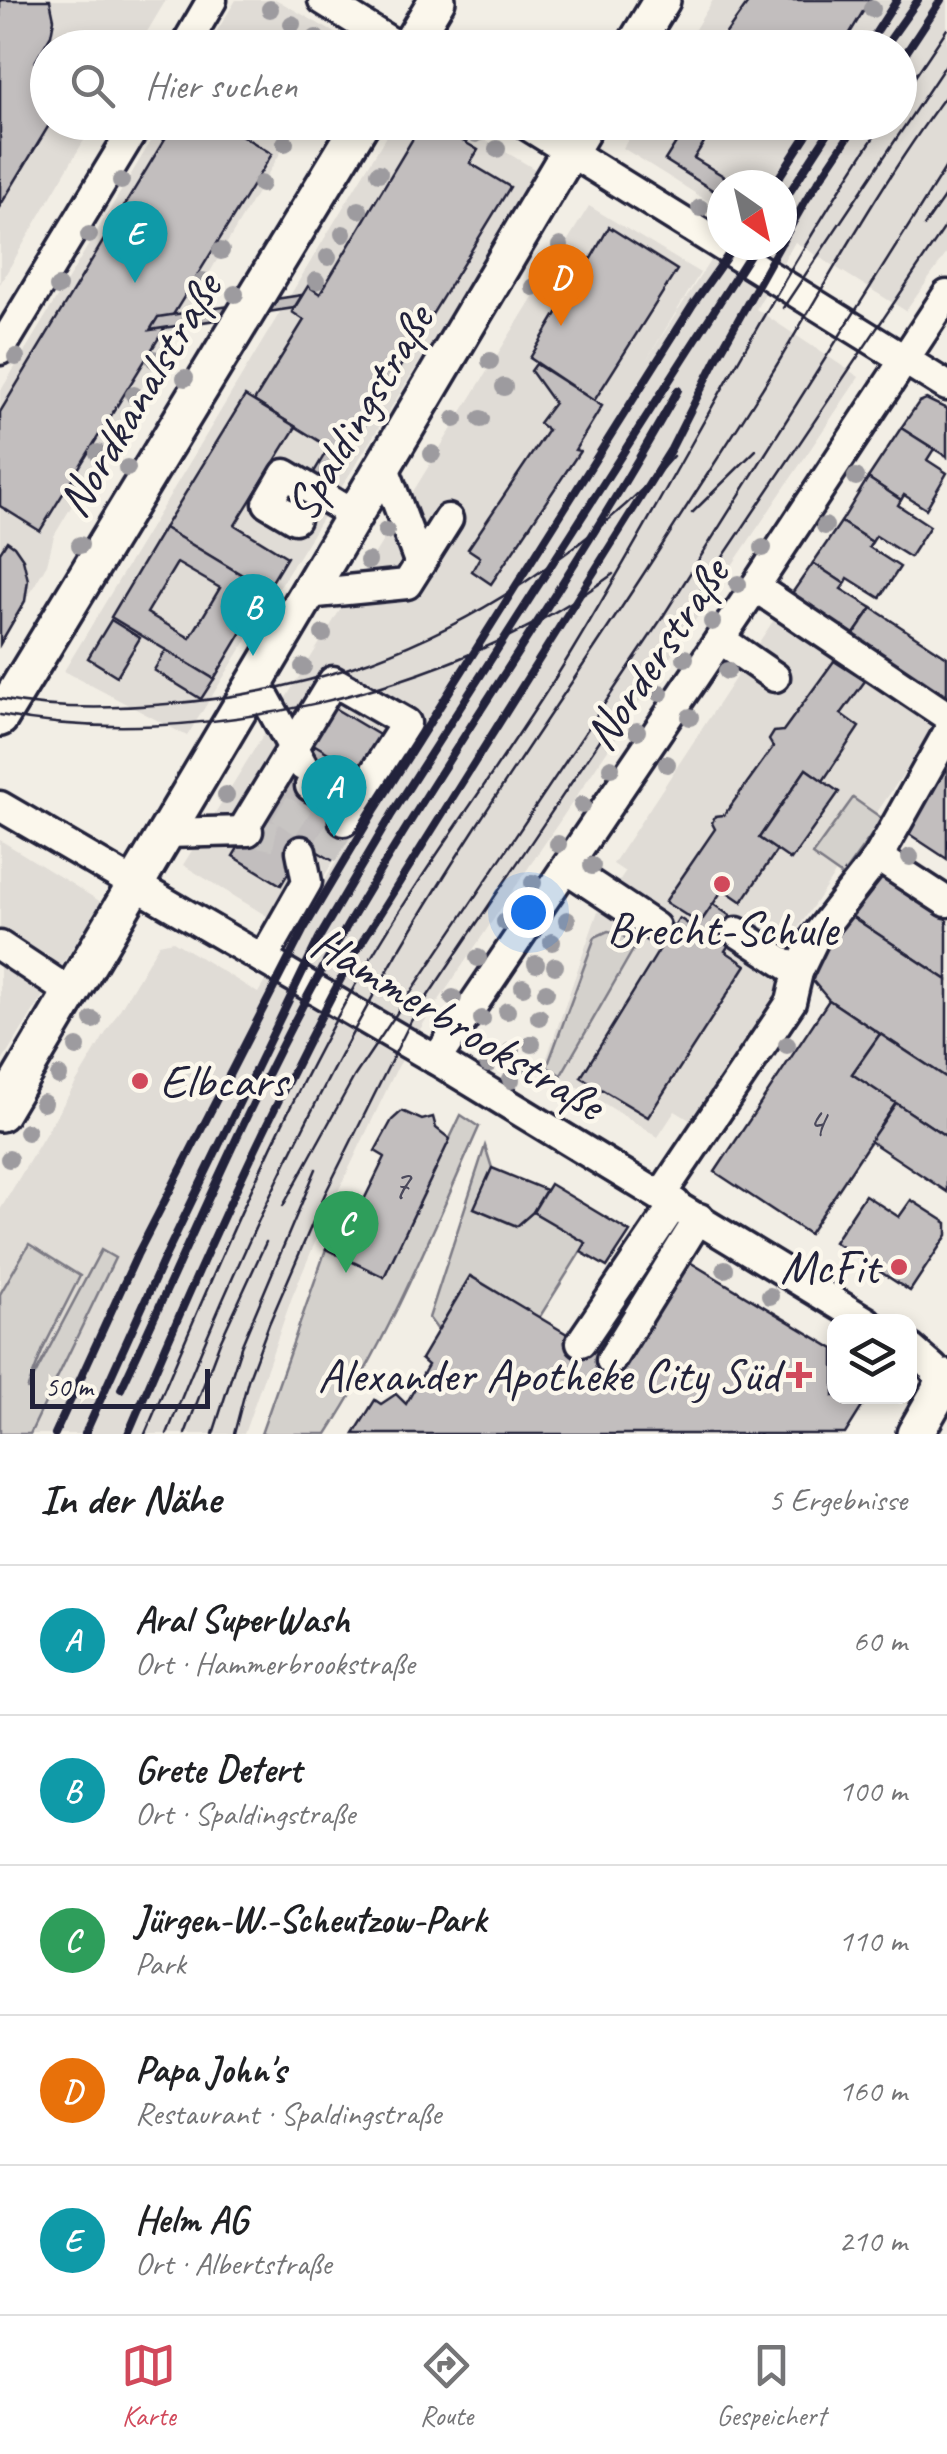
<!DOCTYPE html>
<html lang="de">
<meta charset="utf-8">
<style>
:root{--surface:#fff;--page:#f6f6f6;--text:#202124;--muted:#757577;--line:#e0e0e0;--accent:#d1495b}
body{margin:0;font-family:Caveat,sans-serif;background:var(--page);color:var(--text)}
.controls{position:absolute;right:30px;bottom:30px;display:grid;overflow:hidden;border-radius:20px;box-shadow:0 5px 15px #0003}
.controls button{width:90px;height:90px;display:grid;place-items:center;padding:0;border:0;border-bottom:2px solid var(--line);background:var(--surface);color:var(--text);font:50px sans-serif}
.compass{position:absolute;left:707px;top:170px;width:90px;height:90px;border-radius:50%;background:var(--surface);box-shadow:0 5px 15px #0003;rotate:146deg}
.scale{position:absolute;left:30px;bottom:25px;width:180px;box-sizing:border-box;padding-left:10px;border:5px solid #22223b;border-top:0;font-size:28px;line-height:35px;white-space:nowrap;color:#22223b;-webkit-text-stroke:8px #fbf7ec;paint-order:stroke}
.you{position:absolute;left:528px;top:912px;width:35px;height:35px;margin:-25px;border:8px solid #fff;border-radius:50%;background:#1a73e8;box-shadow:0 0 0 15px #1a73e833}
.badge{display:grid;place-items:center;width:65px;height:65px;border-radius:50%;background:var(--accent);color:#fff;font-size:32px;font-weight:700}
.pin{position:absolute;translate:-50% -82px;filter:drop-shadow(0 2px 5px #0008)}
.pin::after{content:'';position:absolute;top:52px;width:35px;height:30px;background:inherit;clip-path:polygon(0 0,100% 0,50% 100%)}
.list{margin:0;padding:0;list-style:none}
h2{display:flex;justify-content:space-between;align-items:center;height:130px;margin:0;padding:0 40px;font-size:42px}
h2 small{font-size:32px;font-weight:400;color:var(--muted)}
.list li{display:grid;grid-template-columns:65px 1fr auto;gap:30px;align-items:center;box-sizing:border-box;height:150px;padding:0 40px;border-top:2px solid var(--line)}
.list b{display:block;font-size:38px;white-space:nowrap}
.list p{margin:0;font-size:32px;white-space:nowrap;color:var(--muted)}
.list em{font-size:32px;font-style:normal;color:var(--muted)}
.icon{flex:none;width:55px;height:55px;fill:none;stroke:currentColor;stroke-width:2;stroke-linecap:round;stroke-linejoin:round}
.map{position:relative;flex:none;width:947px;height:1434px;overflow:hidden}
.search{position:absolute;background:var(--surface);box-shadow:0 5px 15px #0003;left:30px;right:30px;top:30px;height:110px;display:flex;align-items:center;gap:25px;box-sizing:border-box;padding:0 35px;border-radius:55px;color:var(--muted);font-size:38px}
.sheet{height:880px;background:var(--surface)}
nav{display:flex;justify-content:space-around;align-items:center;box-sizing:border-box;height:140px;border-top:2px solid var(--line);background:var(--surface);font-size:28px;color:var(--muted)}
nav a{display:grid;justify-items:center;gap:5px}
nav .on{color:var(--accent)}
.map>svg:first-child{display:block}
</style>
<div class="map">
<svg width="947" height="1434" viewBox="0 0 947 1434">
<rect width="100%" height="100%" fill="#f2eee5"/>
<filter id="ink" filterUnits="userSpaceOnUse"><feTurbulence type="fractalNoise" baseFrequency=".01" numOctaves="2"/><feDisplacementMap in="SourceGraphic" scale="20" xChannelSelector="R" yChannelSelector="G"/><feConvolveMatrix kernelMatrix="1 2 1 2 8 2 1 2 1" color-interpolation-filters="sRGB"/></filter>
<g filter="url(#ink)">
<g fill="#e0dcd6">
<path d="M 0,0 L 166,0 L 138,47 L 48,48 L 48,122 L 94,123 L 0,284 Z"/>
<path d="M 236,0 L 277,0 L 347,40 L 342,47 L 207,47 Z"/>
<path d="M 713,0 L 947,0 L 947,253 L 906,311 L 795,242 L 756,309 L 859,377 L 425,1021 L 395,1072 L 325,1219 L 292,1297 L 244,1434 L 0,1434 L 0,1210 L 159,944 L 173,941 L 258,993 L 378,791 L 290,930 L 183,865 L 589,206 L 700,273 L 646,361 L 722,242 L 722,245 L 782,245 L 782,185 L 759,185 L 766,172 L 758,185 L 722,185 L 722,210 L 623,148 L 638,123 L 900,122 L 900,48 L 684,47 Z"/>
<path d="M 162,123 L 298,123 L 54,536 L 47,564 L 0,644 L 0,392 Z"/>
<path d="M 394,123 L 457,123 L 538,171 L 187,736 L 64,671 Z"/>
<path d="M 777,615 L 938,723 L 794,934 L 799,944 L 787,975 L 693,1122 L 675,1111 L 658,1137 L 544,1066 L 597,914 L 625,872 L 613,864 Z"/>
<path d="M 0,840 L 101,902 L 0,1065 Z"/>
</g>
<g fill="#d4d1cc" stroke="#7b7a84" stroke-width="2.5">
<path d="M 853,798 L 883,819 L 842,876 L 812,855 Z"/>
<path d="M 608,931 C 622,933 627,937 633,950 L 561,1075 L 547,1067 L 595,937 Z"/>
<path d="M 461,1115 L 479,1127 C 433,1230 389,1339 327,1434 L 261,1434 L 326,1249 L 384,1277 Z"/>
<path d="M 485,1146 L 492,1168 L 475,1208 L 516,1226 L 533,1212 L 586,1243 L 539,1318 L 471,1276 L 438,1330 L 429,1318 Z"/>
<path d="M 29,1244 L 80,1276 L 43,1349 L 27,1390 L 101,1250 L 115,1258 L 30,1434 L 0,1434 L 0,1294 Z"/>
</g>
<g fill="#c2bebe" stroke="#22223b" stroke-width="2.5" fill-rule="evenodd">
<path d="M 0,0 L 50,0 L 54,19 L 51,35 L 35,62 L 48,70 L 48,122 L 51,122 L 0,206 Z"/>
<path d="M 750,0 L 870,0 L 841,48 L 735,48 L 722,39 Z"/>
<path d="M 175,122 L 220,122 L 272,154 L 40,531 L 0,506 L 0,412 Z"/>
<path d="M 689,122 L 717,122 L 694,158 L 735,183 L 722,185 L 722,196 L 665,160 Z"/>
<path d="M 436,125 L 478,150 L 470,163 L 510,187 L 345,457 L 254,401 L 304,320 L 292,312 L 308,286 L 320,294 L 418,130 L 429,137 Z"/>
<path d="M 609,227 L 677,270 L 594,401 L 530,358 L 569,293 L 577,292 L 588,276 L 585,269 Z"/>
<path d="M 302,295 L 294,308 L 150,330 L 158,317 Z"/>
<path d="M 536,364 L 602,406 L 575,450 L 580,451 L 491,584 L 472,571 L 480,557 L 468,549 L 548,430 L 539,423 L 554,403 L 531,371 Z"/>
<path d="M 245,396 L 296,427 L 235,525 L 287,557 L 267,590 L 164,528 Z"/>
<path d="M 926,399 L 947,409 L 947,457 L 901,428 L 919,402 Z"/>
<path d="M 901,428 L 934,449 L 927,460 L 947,473 L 926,509 L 904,495 L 901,500 L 868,478 Z"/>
<path d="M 329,447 L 345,457 L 327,487 L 311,477 Z"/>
<path d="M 868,478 L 901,500 L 898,505 L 930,526 L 910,557 L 876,536 L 872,542 L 841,522 Z"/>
<path d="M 841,522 L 872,542 L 869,547 L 900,567 L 880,598 L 848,578 L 845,584 L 813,563 Z"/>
<path d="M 164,528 L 267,590 L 214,679 L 111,617 ZM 177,563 L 220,588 L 190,638 L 147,613 Z"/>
<path d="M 7,541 L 14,546 L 23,559 L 28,580 L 25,601 L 0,644 L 0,552 Z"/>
<path d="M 813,563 L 845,584 L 841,589 L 872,608 L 850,640 L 788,599 Z"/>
<path d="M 872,608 L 947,657 L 947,701 L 850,640 Z"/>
<path d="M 111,620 L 140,638 L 117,676 L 88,658 Z"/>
<path d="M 166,650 L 214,679 L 201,699 L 154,670 Z"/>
<path d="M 834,661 L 865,681 L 841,714 L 859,727 L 823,781 L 806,769 L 759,838 L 777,850 L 742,902 L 723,889 L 700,924 L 665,902 L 715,829 L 712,823 L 715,816 L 724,815 L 773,747 L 769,740 L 774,732 L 783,731 Z"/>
<path d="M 329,705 L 386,739 L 363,777 L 307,743 Z"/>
<path d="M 315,745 L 352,767 L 334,797 L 297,776 Z"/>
<path d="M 947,763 L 947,859 L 903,830 Z"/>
<path d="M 287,767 L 354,806 L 326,852 L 307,841 L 281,885 L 233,856 Z"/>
<path d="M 806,769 L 839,792 L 791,860 L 759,838 Z"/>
<path d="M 336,815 L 353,825 L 332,860 L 315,850 Z"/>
<path d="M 882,869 L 947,913 L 947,980 L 851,916 Z"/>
<path d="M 713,904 L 742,924 L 725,951 L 746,965 L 648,1117 L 581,1077 L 661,947 L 653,942 L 666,921 L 674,926 L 679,918 L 696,929 Z"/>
<path d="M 851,916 L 947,980 L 947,1078 L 829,1000 L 807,974 Z"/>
<path d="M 829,1000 L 880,1034 L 852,1074 L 896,1103 L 809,1234 L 715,1172 Z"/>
<path d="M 880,1034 L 947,1078 L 947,1137 L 852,1074 Z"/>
<path d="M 896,1103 L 947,1137 L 947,1192 L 870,1141 Z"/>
<path d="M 402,1111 L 422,1120 L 433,1117 L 436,1128 L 450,1139 L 384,1277 L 326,1249 L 344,1210 L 356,1216 L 385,1157 L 375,1151 L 392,1120 Z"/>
<path d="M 492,1168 L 546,1190 L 533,1212 L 517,1226 L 474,1208 Z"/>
<path d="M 550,1184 L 630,1232 L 607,1267 L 581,1252 L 586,1243 L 533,1212 Z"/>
<path d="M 865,1195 L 899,1217 L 911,1200 L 947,1223 L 947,1235 L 910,1291 L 834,1242 Z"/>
<path d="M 678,1255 L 834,1349 L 834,1396 L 843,1396 L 862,1407 L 845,1434 L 354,1434 L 375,1400 L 381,1404 L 396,1394 L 406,1404 L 428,1365 L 421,1359 L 470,1276 L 614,1362 Z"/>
</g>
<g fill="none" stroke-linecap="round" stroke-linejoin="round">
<g stroke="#c8c5c3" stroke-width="28" stroke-dasharray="28 14" stroke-linecap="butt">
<path d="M 248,831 L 278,837 L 310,786 L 303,766"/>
<path d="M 324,854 L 344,821"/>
</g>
<g stroke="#22223b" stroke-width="35">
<g id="minor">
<path d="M 323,0 L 400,48"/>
<path d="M 184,48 L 212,0"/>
<path d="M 522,122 L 947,386"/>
<path d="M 0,350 L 138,122"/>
<path d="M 383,465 L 420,564"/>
<path d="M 295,519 L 268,503 L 285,474 L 354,515"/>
<path d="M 755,587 L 947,716"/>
<path d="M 307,594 L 407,584 L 448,519"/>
<path d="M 720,639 L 775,677"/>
<path d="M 256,681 L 303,766"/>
<path d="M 310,786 L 351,809 L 344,821"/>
<path d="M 0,806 L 436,1060 L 867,1322"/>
<path d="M 242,831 L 333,681 L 406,723 L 351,809"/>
<path d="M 165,833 L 248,831"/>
<path d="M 878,857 L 947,902"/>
<path d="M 566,868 L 655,927"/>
<path d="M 737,932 L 798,972"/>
<path d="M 0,946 L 71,993"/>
<path d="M 263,959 L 307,882 L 301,851"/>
<path d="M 436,1060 L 755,587 L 947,295"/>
<path d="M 661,1195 L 791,1002 L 798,972 L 814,939 L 878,857 L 947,734"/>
<path d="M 581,1342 L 675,1203"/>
<path d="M 910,1348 L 933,1368 L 947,1391"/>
<path d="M 611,1360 L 699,1218"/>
</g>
</g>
<g stroke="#22223b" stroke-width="42">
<g id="major">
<path d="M 408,48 L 437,0"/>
<path d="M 633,48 L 662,0"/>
<path d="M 0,718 L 362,122"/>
<path d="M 0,1113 L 587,122"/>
<path d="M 915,1434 L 947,1378"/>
</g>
</g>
<use href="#minor" stroke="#fbf7ec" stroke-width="28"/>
<use href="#major" stroke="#fbf7ec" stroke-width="35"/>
<g stroke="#22223b" stroke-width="2.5">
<path d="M 900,99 L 947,29"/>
<path d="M 924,226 L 947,193"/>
<path d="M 783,308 L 947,63"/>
<path d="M 692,513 L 756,450"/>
<path d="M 0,699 C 54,710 112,709 167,704 C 312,692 436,648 554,562 C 597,531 639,497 673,456"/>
<path d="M 0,715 C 193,753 455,691 613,574"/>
<path d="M 283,1206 L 354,1077 L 662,618 L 947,165"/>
<path d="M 145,1434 C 213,1276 278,1116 365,968 C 428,859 507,759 572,651 C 678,476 769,292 884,122"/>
<path d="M 167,1434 C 233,1268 309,1104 400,949 C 483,808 580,674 668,536 C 705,477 745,418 781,358 C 834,269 885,177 947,94"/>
<path d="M 185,1434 L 220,1342 L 266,1242"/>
<path d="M 213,1434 L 241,1347 L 316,1169"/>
<path d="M 234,1434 L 248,1380 L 269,1324 L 325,1194 L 411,1021 L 947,224"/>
</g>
<g stroke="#22223b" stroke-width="8">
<path d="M 866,48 L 897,0"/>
<path d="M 884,48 L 918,0"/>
<path d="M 900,62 L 941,0"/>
<path d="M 774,185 L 815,122"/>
<path d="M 782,204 L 835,122"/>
<path d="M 782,242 L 806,200 L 858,122"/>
<path d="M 121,1389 C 191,1241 254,1087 336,945 C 444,757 572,580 678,390"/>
<path d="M 55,1434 L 137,1255 L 304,929 L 376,808 L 692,306 L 735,245"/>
<path d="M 85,1434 L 163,1261 L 319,938 L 392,814 L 756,245"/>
<path d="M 128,1434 C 197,1272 268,1113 352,958 L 671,449 L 718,356 L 780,245"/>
</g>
</g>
<g fill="#9d9b9f">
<circle cx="270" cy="9" r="9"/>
<circle cx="872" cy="9" r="9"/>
<circle cx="292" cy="24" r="9"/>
<circle cx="316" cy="38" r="9"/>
<circle cx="476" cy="134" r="9"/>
<circle cx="285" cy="143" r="9"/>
<circle cx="497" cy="149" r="9"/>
<circle cx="379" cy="173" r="9"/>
<circle cx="121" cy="181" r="9"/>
<circle cx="261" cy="184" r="9"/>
<circle cx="700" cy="208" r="9"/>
<circle cx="359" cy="210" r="9"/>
<circle cx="343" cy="234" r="9"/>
<circle cx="89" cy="235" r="9"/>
<circle cx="560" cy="246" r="9"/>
<circle cx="221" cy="251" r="9"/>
<circle cx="328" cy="257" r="9"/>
<circle cx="203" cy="281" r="9"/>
<circle cx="316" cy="281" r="9"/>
<circle cx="58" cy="287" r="9"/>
<circle cx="533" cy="287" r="9"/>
<circle cx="235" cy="294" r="9"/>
<circle cx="16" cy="357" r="9"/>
<circle cx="154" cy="359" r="9"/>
<circle cx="490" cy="361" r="9"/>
<circle cx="185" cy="378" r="9"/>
<circle cx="504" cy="387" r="9"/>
<circle cx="134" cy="395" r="9"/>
<circle cx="455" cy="419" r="9"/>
<circle cx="481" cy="419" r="9"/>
<circle cx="98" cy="453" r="9"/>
<circle cx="432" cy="454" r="9"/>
<circle cx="127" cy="468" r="9"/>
<circle cx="856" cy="477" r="9"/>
<circle cx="77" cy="488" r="9"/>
<circle cx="825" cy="526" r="9"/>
<circle cx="386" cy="531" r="9"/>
<circle cx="80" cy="545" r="9"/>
<circle cx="763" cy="548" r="9"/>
<circle cx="368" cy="561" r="9"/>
<circle cx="738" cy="584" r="9"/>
<circle cx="712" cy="622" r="9"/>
<circle cx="323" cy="634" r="9"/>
<circle cx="685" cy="658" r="9"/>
<circle cx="303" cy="667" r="9"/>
<circle cx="727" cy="671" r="9"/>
<circle cx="660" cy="693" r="9"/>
<circle cx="690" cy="717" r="9"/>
<circle cx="637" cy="731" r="9"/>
<circle cx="667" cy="764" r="9"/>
<circle cx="611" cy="768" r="9"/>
<circle cx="226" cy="795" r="9"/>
<circle cx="582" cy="805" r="9"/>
<circle cx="558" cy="844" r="9"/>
<circle cx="910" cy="857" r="9"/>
<circle cx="592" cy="866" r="9"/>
<circle cx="533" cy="883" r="9"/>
<circle cx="567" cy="920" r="9"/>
<circle cx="505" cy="922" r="9"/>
<circle cx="552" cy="942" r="9"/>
<circle cx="478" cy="958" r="9"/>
<circle cx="536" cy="964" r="9"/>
<circle cx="555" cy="966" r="9"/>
<circle cx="523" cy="987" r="9"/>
<circle cx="546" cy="992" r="9"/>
<circle cx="453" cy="998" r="9"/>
<circle cx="507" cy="1011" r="9"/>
<circle cx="539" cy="1017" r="9"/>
<circle cx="482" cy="1019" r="9"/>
<circle cx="93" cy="1020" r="9"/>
<circle cx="532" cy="1044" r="9"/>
<circle cx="475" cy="1045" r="9"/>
<circle cx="787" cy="1045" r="9"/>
<circle cx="77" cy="1047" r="9"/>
<circle cx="511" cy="1051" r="9"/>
<circle cx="488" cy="1064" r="9"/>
<circle cx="527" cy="1066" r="9"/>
<circle cx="59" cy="1076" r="9"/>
<circle cx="511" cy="1080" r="9"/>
<circle cx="43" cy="1103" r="9"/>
<circle cx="27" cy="1132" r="9"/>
<circle cx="9" cy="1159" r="9"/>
<circle cx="725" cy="1269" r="9"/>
<circle cx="770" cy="1296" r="9"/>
</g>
</g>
<g fill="#d1495b" stroke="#fbf7ec" stroke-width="4">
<circle cx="722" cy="884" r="10"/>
<circle cx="140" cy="1081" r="10"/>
<circle cx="899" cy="1267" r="10"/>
<path d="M794 1360h10v10h10v10h-10v10h-10v-10h-10v-10h10z"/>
</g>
<g text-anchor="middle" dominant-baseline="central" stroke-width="9" stroke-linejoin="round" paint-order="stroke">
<g font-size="42" fill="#4a495c">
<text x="816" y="1122">4</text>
<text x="401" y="1184">7</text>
</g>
<g font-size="48" fill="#22223b" stroke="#fbf7ec">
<text transform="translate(139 395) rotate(-59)">Nordkanalstraße</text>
<text transform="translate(359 413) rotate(-59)">Spaldingstraße</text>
<text transform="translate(656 654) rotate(-56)">Norderstraße</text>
<text transform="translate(458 1023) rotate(31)">Hammerbrookstraße</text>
</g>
<g font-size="48" fill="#22223b" stroke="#fbf7ec" text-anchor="end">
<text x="722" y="929" text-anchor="middle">Brecht-Schule</text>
<text x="160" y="1081" text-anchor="start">Elbcars</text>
<text x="879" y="1267">McFit</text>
<text x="779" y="1375">Alexander Apotheke City Süd</text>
</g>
</g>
</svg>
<div class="controls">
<button><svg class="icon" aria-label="layers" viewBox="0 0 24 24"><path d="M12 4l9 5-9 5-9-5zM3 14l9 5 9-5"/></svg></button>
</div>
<svg class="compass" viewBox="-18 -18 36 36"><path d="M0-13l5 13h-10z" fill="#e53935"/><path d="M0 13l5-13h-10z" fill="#757577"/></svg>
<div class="scale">50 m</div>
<div class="you"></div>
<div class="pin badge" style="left:334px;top:837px;background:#0f9aa8">A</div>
<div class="pin badge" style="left:253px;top:656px;background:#0f9aa8">B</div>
<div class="pin badge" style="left:346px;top:1273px;background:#2e9e5b">C</div>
<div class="pin badge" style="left:561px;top:326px;background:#e8710a">D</div>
<div class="pin badge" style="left:135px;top:283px;background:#0f9aa8">E</div>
<div class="search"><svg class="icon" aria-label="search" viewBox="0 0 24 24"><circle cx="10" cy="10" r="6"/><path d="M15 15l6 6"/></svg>Hier suchen</div>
</div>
<section class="sheet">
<h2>In der Nähe<small>5 Ergebnisse</small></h2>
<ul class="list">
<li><span class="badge" style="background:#0f9aa8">A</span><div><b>Aral SuperWash</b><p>Ort · Hammerbrookstraße</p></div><em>60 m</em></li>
<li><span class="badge" style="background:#0f9aa8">B</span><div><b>Grete Detert</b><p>Ort · Spaldingstraße</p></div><em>100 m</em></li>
<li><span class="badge" style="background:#2e9e5b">C</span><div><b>Jürgen-W.-Scheutzow-Park</b><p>Park</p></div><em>110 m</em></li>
<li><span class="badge" style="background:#e8710a">D</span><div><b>Papa John's</b><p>Restaurant · Spaldingstraße</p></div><em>160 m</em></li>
<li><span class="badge" style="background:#0f9aa8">E</span><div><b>Helm AG</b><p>Ort · Albertstraße</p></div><em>210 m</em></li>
</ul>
</section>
<nav>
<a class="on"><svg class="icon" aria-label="map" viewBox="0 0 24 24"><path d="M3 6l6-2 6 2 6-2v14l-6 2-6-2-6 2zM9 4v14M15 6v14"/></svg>Karte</a>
<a><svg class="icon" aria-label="directions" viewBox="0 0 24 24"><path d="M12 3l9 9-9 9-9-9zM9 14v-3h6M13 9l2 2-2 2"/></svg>Route</a>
<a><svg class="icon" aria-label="saved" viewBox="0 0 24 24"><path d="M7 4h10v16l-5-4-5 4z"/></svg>Gespeichert</a>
</nav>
